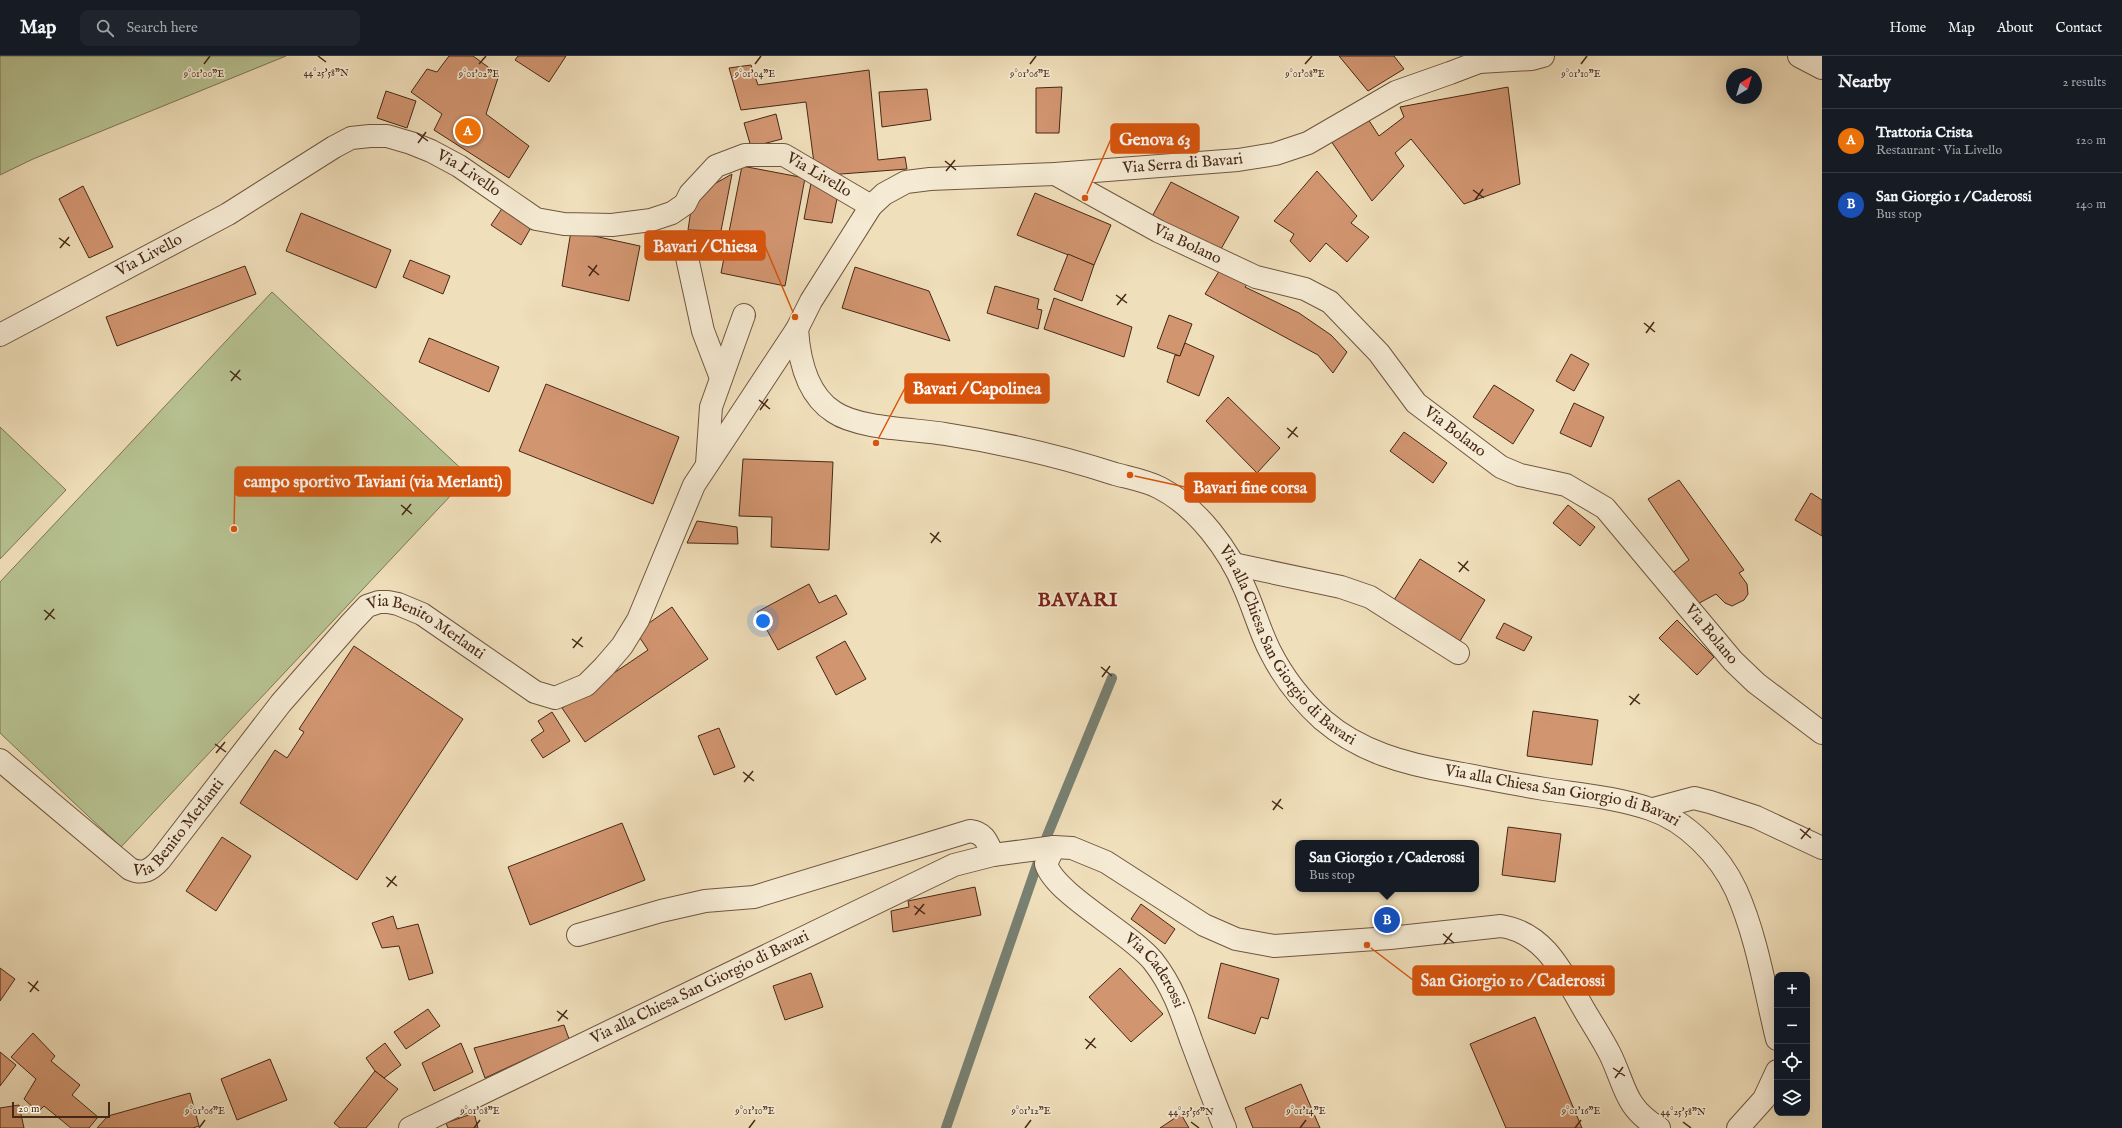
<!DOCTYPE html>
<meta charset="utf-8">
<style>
:root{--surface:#171b24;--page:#20242c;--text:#f1f3f6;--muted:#9ea1a6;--line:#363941;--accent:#c59692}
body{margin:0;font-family:"IM FELL English",serif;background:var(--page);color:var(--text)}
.controls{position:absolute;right:12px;bottom:12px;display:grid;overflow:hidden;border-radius:8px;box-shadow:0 4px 16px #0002}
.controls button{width:36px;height:36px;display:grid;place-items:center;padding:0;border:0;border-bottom:1px solid var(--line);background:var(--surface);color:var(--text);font:20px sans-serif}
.compass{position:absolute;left:1726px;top:12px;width:36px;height:36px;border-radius:50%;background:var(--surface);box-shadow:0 4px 16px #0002;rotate:38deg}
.scale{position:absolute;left:12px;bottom:10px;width:98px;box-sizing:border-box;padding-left:4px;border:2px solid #462816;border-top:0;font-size:11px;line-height:14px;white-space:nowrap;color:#462816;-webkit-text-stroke:3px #f5ead3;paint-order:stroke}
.you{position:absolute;left:763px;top:565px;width:14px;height:14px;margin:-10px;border:3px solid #fff;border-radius:50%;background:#1a73e8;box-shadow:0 0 0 6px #1a73e833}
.badge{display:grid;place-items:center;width:26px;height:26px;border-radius:50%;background:var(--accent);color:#fff;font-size:13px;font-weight:700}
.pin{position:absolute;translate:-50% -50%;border:2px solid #fff;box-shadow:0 1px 4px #0006}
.popup{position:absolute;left:1295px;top:784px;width:184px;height:52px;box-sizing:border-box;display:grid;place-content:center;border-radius:8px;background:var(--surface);filter:drop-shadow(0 1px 3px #0005);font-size:13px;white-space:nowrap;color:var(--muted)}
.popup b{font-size:15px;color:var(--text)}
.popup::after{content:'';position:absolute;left:50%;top:100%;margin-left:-8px;border:8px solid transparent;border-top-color:var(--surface)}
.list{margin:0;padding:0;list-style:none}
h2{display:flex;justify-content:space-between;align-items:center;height:52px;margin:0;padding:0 16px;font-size:17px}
h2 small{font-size:13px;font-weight:400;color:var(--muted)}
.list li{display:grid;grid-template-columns:26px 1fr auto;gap:12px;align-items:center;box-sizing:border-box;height:64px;padding:0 16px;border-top:1px solid var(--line)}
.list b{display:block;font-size:15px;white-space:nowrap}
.list p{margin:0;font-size:13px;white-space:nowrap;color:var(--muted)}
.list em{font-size:13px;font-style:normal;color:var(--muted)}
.icon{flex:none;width:22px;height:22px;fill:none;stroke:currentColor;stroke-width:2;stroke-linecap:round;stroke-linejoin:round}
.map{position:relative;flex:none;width:1822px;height:1072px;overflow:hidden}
header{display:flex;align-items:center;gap:24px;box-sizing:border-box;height:56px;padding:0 20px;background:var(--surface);border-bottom:1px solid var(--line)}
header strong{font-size:19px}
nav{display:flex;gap:22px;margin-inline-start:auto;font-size:14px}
.search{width:280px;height:36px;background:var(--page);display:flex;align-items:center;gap:10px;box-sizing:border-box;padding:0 14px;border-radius:8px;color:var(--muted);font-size:15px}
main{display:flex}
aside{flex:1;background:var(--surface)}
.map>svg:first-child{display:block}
</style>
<header>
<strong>Map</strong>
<div class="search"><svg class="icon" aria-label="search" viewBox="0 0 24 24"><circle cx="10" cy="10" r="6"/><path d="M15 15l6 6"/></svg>Search here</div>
<nav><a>Home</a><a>Map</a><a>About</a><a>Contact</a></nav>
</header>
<main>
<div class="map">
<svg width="1822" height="1072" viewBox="0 0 1822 1072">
<rect width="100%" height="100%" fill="#f0dfbb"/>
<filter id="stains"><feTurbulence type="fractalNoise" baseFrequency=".005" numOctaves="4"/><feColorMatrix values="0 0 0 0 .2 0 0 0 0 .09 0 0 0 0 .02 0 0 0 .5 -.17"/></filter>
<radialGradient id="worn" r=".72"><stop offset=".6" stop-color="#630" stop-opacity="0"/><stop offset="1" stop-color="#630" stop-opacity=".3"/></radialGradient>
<g fill="#b7c292" stroke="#7e7554">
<path d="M 0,0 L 286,0 L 33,103 L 0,119 Z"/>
<path d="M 272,236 L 469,420 L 121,791 L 0,677 L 0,526 Z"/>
<path d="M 0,371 L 66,434 L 0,503 Z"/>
</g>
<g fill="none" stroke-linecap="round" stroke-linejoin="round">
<path stroke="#788173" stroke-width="10" d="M 946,1072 L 1047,780 L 1112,622"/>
</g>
<g fill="#d19570" stroke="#462816">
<path d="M 449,0 L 473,0 L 499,19 L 486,58 L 529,90 L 509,122 L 434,74 L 442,58 L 411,36 L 427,13 L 437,16 Z"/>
<path d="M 518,0 L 566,0 L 549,26 L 515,4 Z"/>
<path d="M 1339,0 L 1394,0 L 1404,13 L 1368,35 Z"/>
<path d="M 751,9 L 758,29 L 869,14 L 878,104 L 905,101 L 907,113 L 828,119 L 814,107 L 806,46 L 741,54 L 729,12 Z"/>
<path d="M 1062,31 L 1059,77 L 1036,77 L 1036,32 Z"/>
<path d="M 1508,31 L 1520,128 L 1464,148 L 1411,83 L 1395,97 L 1404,110 L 1372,145 L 1331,85 L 1368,63 L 1379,80 L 1404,61 L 1400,51 Z"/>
<path d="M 927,33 L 931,64 L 882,71 L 879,36 Z"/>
<path d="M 386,35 L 416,45 L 407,72 L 377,62 Z"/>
<path d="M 776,58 L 782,83 L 751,91 L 744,67 Z"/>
<path d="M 742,110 L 805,122 L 785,230 L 721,217 Z"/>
<path d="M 1317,115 L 1357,160 L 1351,167 L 1369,181 L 1347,206 L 1326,187 L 1310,206 L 1290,185 L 1294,178 L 1274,165 Z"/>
<path d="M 732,118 L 721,175 L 688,174 L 693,140 Z"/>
<path d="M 812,122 L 838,138 L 832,167 L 804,163 Z"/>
<path d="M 1171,126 L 1239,161 L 1217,200 L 1149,166 Z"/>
<path d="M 83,130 L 113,191 L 89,202 L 59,143 Z"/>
<path d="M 1035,137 L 1111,169 L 1094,209 L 1017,179 Z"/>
<path d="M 505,148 L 533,168 L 521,189 L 491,169 Z"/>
<path d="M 301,157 L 391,194 L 376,232 L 286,195 Z"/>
<path d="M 571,175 L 640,190 L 629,245 L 562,230 Z"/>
<path d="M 1068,198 L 1094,209 L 1082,245 L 1054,234 Z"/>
<path d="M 410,204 L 450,220 L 443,238 L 403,221 Z"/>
<path d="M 245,210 L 256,238 L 117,290 L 106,261 Z"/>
<path d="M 855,211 L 929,235 L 950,285 L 842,252 Z"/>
<path d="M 1221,212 L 1248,227 L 1245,231 L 1299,257 L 1331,279 L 1347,296 L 1333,317 L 1318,299 L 1205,238 Z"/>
<path d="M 995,230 L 1039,243 L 1037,253 L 1042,254 L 1038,273 L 987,257 Z"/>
<path d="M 1054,242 L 1132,271 L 1124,301 L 1044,273 Z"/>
<path d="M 1169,259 L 1192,268 L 1180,300 L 1157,292 Z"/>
<path d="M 429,282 L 499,311 L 489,336 L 419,306 Z"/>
<path d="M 1185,287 L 1214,300 L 1199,340 L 1167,326 L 1175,299 L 1180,300 Z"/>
<path d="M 1571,298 L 1589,308 L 1574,335 L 1556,325 Z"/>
<path d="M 546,328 L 679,381 L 653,448 L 519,395 Z"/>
<path d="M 1494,329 L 1534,354 L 1513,388 L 1473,361 Z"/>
<path d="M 1228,341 L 1280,392 L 1257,417 L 1206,365 Z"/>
<path d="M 1574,347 L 1604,361 L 1591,391 L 1560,377 Z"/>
<path d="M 1404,376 L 1447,407 L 1433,427 L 1390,395 Z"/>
<path d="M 743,403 L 833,406 L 829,494 L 771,491 L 772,461 L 739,460 Z"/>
<path d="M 1679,424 L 1744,514 L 1739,517 L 1747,528 L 1748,538 L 1744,544 L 1732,550 L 1725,547 L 1716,538 L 1692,551 L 1670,519 L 1689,504 L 1648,443 Z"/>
<path d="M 1811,437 L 1822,444 L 1822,480 L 1795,464 Z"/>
<path d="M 1568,449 L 1595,471 L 1580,490 L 1553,467 Z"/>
<path d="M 697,465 L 737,471 L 738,488 L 687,487 Z"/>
<path d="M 1420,503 L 1485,544 L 1460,585 L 1394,544 Z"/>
<path d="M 809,528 L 819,547 L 836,539 L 847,558 L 778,594 L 757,556 Z"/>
<path d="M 672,551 L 708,603 L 585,686 L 562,652 L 648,594 L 636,576 Z"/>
<path d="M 1677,564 L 1714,601 L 1697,619 L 1659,582 Z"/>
<path d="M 1504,567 L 1532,581 L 1524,595 L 1496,582 Z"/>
<path d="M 845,585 L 866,623 L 836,639 L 816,601 Z"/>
<path d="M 354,590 L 463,663 L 357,824 L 240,747 L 275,694 L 287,702 L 304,676 L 299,673 Z"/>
<path d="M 1533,655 L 1598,664 L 1592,709 L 1527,700 Z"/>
<path d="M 552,656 L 570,685 L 543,702 L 531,684 L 544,675 L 538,665 Z"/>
<path d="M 719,672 L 735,711 L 714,719 L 698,680 Z"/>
<path d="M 622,767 L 645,824 L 530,869 L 508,811 Z"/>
<path d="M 1508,771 L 1561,778 L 1555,826 L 1502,819 Z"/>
<path d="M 222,781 L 251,800 L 216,855 L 186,835 Z"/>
<path d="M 975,831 L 981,859 L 893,876 L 891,855 L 909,851 L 908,845 Z"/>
<path d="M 1141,848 L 1175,873 L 1165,888 L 1131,863 Z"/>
<path d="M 393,860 L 397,873 L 418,868 L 433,917 L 409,924 L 399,890 L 382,892 L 372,867 Z"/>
<path d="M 1221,907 L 1279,923 L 1268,963 L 1261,961 L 1255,978 L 1208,962 Z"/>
<path d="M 0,912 L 15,923 L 0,945 Z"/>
<path d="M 1120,912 L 1163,958 L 1131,986 L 1089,941 Z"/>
<path d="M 811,917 L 823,951 L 785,964 L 773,930 Z"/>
<path d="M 428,953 L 440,970 L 406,993 L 394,976 Z"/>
<path d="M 1535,961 L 1582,1072 L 1506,1072 L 1470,988 Z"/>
<path d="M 564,969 L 569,983 L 485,1022 L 474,992 Z"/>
<path d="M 33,977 L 55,1000 L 51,1005 L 80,1029 L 72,1039 L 98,1061 L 89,1072 L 71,1072 L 44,1050 L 38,1056 L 24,1043 L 36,1023 L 11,1001 Z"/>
<path d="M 385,987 L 401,1009 L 384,1022 L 375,1015 L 366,1002 Z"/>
<path d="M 461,987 L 473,1016 L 434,1035 L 422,1007 Z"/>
<path d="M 0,996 L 16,1009 L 0,1030 Z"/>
<path d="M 270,1003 L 287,1044 L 237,1064 L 221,1023 Z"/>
<path d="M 375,1015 L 398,1033 L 366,1072 L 340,1072 L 334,1067 Z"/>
<path d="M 1301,1028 L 1320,1072 L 1253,1072 L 1245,1052 Z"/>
<path d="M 190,1037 L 199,1070 L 193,1072 L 97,1072 L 108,1060 Z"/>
<path d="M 19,1049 L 24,1072 L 0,1072 L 0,1052 Z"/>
<path d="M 474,1057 L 478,1072 L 448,1072 L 446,1067 Z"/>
<path d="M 1181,1058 L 1189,1072 L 1160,1072 Z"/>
</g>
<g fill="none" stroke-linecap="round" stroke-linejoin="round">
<g stroke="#70563f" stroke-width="24">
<g id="minor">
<path d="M 1799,0 L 1822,12"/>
<path d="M 1479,6 L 1532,3 L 1543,0"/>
<path id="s1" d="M 1055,118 L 1158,175 L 1256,221 L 1305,233 L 1330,246 L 1379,297 L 1416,347 L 1501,411 L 1520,419 L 1566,429 L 1605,452 L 1733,605 L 1756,627 L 1822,677"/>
<path d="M 686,197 L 703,275 L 721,322"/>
<path id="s2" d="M 797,273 C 799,303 807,339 834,356 C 859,373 915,373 945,378 C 1003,387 1060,400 1115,418 C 1130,422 1147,425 1160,432 C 1197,451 1230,495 1245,533 C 1254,553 1260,576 1270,595 C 1283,621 1302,645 1323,664 C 1360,696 1406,708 1452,716 C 1485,722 1518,729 1551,734 C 1585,739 1618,742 1650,753 C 1687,765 1720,800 1736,834 C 1757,881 1765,934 1777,983"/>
<path id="s3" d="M 0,279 L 228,158 L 334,91 L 351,82 L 370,80 L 387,80 L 411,87 L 431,95 L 459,110 L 536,163 L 564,168 L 612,169 L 651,164 L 672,157 L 685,148 L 690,138 L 716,110 L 745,99 L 784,99 L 871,150"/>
<path d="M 707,408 L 711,351 L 744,259"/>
<path d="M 1233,508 L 1341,531 L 1370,541 L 1458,597"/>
<path id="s4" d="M 0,704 L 130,813 C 143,819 151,814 160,804 L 281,647 L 351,567 L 367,550 L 379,546 L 388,546 L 398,548 L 422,558 L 535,636 L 555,642 L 586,629 L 604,611 L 622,590 L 638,564 L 694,429 L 797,273 L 811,245 L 871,150 L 884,138 L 906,126 L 930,123 L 1055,118 L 1238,104 L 1275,98 L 1308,87 L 1396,36 L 1450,17 L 1479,6 L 1488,0"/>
<path d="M 1653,753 L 1694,742 L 1710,746 L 1756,761 L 1822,792"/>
<path id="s5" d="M 1054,791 L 1046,808 C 1055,838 1129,876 1153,905 C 1172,929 1181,955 1191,984 C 1202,1013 1213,1043 1225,1072"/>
<path d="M 578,879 L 661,855 L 705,845 L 754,841 L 970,775 C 985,777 987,786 993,799"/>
<path id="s6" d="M 410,1072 L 954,809 L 993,799 L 1054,791 L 1072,792 L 1106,806 L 1204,869 L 1236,883 L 1274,890 L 1390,882 L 1501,870 C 1545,877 1562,916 1582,950 C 1591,966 1602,982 1610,998 C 1626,1031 1624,1051 1659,1072"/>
<path d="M 1738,1072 L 1764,1043 L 1777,1015"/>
</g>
</g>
<use href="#minor" stroke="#f5ead3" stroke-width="22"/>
</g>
<path fill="none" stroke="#462816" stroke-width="1.5" d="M 318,0 L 326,6M 204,8 L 210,0M 479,8 L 486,0M 755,8 L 761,0M 1030,8 L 1036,0M 1305,8 L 1312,0M 1581,8 L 1587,0M 417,77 L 428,85M 418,87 L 426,76M 945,105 L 956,114M 946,115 L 955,104M 1473,134 L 1484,142M 1475,144 L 1483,133M 59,182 L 70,190M 60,192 L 69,181M 588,210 L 599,219M 589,220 L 597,209M 1116,239 L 1127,247M 1117,249 L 1126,238M 1644,267 L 1655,276M 1646,277 L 1654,266M 230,315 L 241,324M 231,325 L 240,314M 759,344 L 770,353M 760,354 L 768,343M 1287,372 L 1298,381M 1288,382 L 1297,371M 401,449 L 412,458M 402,459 L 411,448M 930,477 L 941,486M 931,487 L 939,476M 1458,506 L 1469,515M 1459,516 L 1468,505M 44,554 L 55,563M 45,564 L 54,553M 572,583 L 583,591M 573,592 L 582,581M 1101,611 L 1112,620M 1102,621 L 1110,610M 1629,640 L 1640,648M 1630,649 L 1639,638M 215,688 L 226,696M 216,697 L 225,686M 743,716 L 754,725M 744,726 L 753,715M 1272,745 L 1283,753M 1273,754 L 1281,743M 1800,773 L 1811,782M 1801,783 L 1810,772M 386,821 L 397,830M 387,831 L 396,820M 914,850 L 925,858M 915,859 L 924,848M 1443,878 L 1454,887M 1444,888 L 1452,877M 28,926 L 39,935M 30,936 L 38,925M 557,955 L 568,963M 558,965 L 567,954M 1085,983 L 1096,992M 1086,993 L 1095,982M 1613,1012 L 1625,1020M 1615,1022 L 1623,1011M 1191,1066 L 1199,1072M 1683,1066 L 1691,1072M 199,1072 L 205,1064M 474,1072 L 480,1064M 749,1072 L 755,1064M 1025,1072 L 1031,1064M 1300,1072 L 1306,1064M 1575,1072 L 1581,1064"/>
<g text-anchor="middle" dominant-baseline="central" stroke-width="3.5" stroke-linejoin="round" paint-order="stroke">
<g font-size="16" fill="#462816" stroke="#f5ead3">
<text stroke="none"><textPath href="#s4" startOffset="1662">Via Serra di Bavari</textPath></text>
<text stroke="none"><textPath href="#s3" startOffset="529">Via Livello</textPath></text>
<text stroke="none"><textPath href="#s3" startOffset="924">Via Livello</textPath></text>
<text stroke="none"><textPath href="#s1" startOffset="150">Via Bolano</textPath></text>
<text stroke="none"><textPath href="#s3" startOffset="169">Via Livello</textPath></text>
<text stroke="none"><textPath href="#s1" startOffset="486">Via Bolano</textPath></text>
<text stroke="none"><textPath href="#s1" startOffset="822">Via Bolano</textPath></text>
<text stroke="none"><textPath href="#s4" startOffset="598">Via Benito Merlanti</textPath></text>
<text stroke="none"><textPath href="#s2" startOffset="637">Via alla Chiesa San Giorgio di Bavari</textPath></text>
<text stroke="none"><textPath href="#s2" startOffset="973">Via alla Chiesa San Giorgio di Bavari</textPath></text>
<text stroke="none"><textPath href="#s4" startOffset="238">Via Benito Merlanti</textPath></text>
<text stroke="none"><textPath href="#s5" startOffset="173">Via Caderossi</textPath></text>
<text stroke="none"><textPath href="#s6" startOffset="322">Via alla Chiesa San Giorgio di Bavari</textPath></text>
</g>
<g font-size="20" font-weight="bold" letter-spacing="1" fill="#7a1f14" stroke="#f5ead3">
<text x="1078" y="544">BAVARI</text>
</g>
</g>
<g font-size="10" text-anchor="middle" fill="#462816" stroke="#f5ead3" stroke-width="3.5" stroke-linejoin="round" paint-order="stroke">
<text x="326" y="20">44°25'58"N</text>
<text x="204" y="21">9°01'00"E</text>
<text x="755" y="21">9°01'04"E</text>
<text x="1581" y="21">9°01'10"E</text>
<text x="479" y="21">9°01'02"E</text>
<text x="1030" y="21">9°01'06"E</text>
<text x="1305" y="21">9°01'08"E</text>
<text x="205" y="1058">9°01'06"E</text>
<text x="480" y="1058">9°01'08"E</text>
<text x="755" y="1058">9°01'10"E</text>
<text x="1031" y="1058">9°01'12"E</text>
<text x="1306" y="1058">9°01'14"E</text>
<text x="1581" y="1058">9°01'16"E</text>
<text x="1191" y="1059">44°25'56"N</text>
<text x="1683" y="1059">44°25'58"N</text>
</g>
<path fill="none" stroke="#d8540d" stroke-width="1.5" d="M1085 142L1111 83M795 261L765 190M876 387L905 332M234 473L235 425M1130 419L1185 431M1367 889L1413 924"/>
<g fill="#d8540d" stroke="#f5ead3" stroke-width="1.5">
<circle cx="1085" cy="142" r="4"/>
<circle cx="795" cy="261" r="4"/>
<circle cx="876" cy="387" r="4"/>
<circle cx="234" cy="473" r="4"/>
<circle cx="1130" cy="419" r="4"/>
<circle cx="1367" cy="889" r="4"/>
</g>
<g fill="#d8540d" stroke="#d8540d" stroke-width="1.5">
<rect x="1111" y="68" width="88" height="29" rx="4"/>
<rect x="645" y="175" width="120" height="29" rx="4"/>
<rect x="905" y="318" width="144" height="29" rx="4"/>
<rect x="235" y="411" width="275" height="29" rx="4"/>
<rect x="1185" y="417" width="130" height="29" rx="4"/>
<rect x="1413" y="910" width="201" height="29" rx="4"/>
</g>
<g font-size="17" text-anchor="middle" font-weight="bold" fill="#fff">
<text x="1155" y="89">Genova 63</text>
<text x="705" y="196">Bavari / Chiesa</text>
<text x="977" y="338">Bavari / Capolinea</text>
<text x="373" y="431">campo sportivo Taviani (via Merlanti)</text>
<text x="1250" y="437">Bavari fine corsa</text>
<text x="1513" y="930">San Giorgio 10 / Caderossi</text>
</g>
<rect width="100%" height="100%" filter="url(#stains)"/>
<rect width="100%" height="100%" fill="url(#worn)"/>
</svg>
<div class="controls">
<button>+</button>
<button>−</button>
<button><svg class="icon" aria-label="locate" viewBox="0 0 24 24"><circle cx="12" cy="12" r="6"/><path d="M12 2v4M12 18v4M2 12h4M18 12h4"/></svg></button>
<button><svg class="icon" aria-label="layers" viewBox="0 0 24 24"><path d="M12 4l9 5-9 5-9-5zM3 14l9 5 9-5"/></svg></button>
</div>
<svg class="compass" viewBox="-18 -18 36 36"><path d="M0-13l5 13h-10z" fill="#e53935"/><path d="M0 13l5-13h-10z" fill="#9ea1a6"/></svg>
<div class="scale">20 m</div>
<div class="you"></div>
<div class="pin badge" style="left:468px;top:75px;background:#e8710a">A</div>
<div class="pin badge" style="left:1387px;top:864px;background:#1a4fb4">B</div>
<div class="popup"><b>San Giorgio 1 / Caderossi</b>Bus stop</div>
</div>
<aside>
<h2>Nearby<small>2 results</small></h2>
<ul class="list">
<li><span class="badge" style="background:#e8710a">A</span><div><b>Trattoria Crista</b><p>Restaurant · Via Livello</p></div><em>120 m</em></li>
<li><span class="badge" style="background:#1a4fb4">B</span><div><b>San Giorgio 1 / Caderossi</b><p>Bus stop</p></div><em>140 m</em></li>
</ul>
</aside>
</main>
